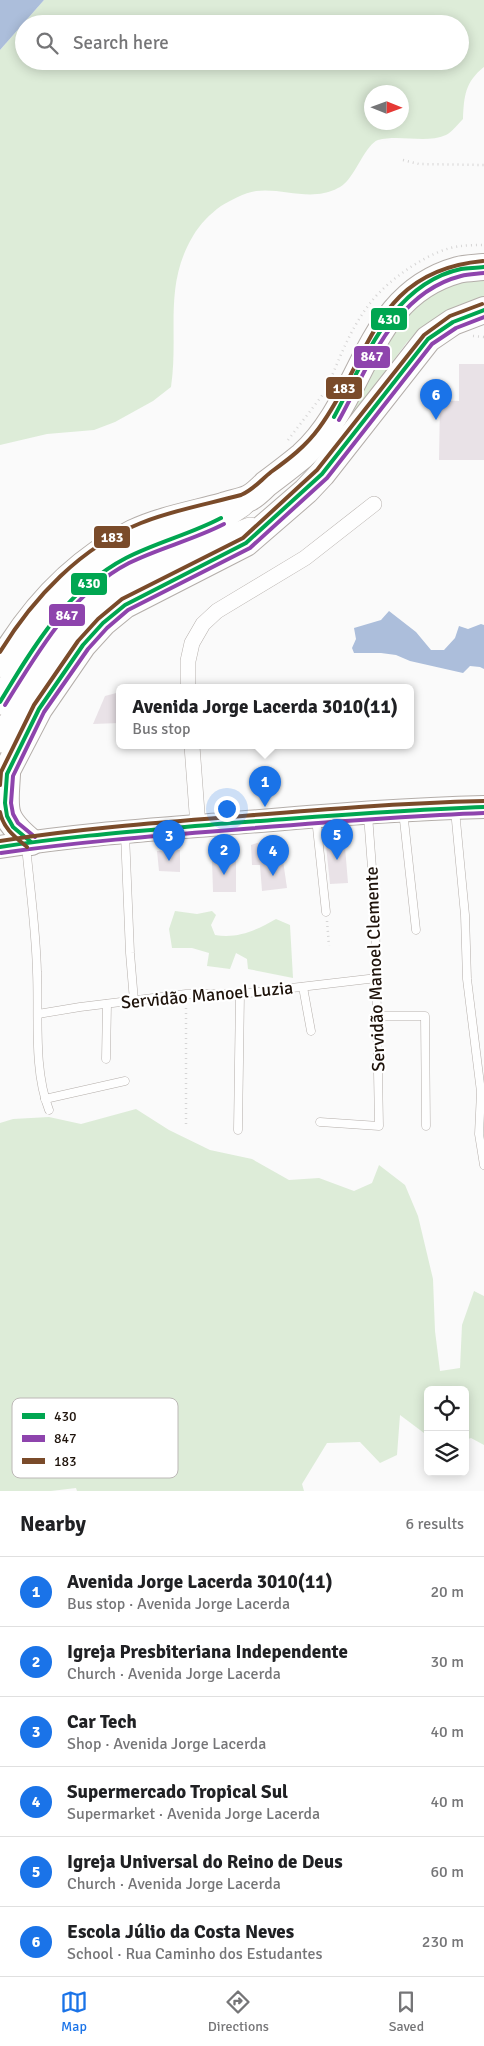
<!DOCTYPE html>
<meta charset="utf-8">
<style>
:root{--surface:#fff;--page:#f2f2f2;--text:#202124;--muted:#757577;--line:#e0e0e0;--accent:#1a73e8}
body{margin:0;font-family:Signika,sans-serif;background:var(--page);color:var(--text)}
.controls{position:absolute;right:15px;bottom:15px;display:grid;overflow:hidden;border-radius:8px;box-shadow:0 2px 12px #0003}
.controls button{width:45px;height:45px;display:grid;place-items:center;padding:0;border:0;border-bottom:1px solid var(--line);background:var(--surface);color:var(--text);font:25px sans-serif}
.compass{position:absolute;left:364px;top:85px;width:45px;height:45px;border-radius:50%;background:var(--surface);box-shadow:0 2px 12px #0003;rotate:91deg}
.you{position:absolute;left:226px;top:808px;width:18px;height:18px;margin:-12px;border:4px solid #fff;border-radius:50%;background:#1a73e8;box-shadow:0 0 0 8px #1a73e833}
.badge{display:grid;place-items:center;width:32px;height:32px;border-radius:50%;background:var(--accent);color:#fff;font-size:16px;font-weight:700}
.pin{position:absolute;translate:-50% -41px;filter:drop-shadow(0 1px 2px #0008)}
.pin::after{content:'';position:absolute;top:26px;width:18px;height:15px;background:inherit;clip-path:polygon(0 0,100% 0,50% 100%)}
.popup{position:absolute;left:116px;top:684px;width:298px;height:65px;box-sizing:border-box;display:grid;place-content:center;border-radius:8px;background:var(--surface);filter:drop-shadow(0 1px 4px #0005);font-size:16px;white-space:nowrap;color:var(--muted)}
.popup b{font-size:19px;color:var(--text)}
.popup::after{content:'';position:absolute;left:50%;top:100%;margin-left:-10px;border:10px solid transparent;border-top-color:var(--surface)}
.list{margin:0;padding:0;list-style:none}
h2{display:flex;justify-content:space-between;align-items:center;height:65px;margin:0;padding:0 20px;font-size:21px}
h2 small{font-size:16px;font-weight:400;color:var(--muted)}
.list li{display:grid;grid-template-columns:32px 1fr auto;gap:15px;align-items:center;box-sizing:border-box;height:70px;padding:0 20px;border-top:1px solid var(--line)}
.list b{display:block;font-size:19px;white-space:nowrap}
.list p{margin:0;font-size:16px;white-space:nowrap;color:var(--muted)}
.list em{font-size:16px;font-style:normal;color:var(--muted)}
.icon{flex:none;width:28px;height:28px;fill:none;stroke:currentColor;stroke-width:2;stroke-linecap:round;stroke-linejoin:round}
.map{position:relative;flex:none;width:484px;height:1491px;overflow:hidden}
.search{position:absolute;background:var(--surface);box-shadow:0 2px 12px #0003;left:15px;right:15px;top:15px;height:55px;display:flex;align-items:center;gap:12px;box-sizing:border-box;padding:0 18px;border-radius:28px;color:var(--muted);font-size:19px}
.sheet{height:485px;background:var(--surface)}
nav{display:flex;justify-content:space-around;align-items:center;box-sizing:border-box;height:70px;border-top:1px solid var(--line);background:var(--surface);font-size:14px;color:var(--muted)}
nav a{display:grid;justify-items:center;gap:2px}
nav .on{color:var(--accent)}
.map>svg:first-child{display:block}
</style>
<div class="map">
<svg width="484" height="1491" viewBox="0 0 484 1491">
<rect width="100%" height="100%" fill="#fafafa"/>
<g fill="#ddecd8" fill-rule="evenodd">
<path d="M 44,0 L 484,0 L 484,67 C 465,82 464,96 463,119 C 458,124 452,132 446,135 C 425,144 400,134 378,140 C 366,144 356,174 344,184 C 340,188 330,192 324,193 C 302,198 278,188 256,191 C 244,193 231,200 221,206 C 210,214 200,224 193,236 C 163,286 179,333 171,387 L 153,401 L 115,422 L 94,430 L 47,434 L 0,445 L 0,50 ZM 24,24 L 460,24 L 460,61 L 24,61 ZM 372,92 L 402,92 L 402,122 L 372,122 Z"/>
<path d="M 484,276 L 484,300 L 427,324 L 407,342 L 331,444 L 377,351 L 429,291 Z"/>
<path d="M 175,911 L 197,914 L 212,911 L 216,915 L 211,925 L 215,935 C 238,939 257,930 276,919 L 290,925 L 293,978 L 248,969 L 247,959 L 236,953 L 230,969 L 207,966 L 209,953 L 192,948 L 172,948 L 169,929 Z"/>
<path d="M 136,1109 L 169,1130 L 210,1150 L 252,1159 L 289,1180 L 319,1178 L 354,1191 L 372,1183 L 379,1165 L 405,1185 L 418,1216 L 433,1279 L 435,1331 L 440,1371 L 460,1368 L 462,1325 L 474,1291 L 484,1296 L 484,1445 L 471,1438 L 465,1440 L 465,1390 L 428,1390 L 428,1436 L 400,1415 L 397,1455 L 380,1463 L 360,1442 L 327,1443 L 302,1484 L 304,1491 L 77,1491 L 76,1488 L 51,1491 L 0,1491 L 0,1123 L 13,1119 L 49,1117 L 81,1124 Z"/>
</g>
<g fill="#acbedb">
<path d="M 0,0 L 44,0 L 0,50 Z"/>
<path d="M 389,611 L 416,632 L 431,650 L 444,650 L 455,638 L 459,626 L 468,629 L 481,624 L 484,625 L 484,669 L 480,667 L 470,666 L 463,673 L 410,661 L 396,655 L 381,653 L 354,653 L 352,648 L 356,639 L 354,628 L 381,620 Z"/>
</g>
<g fill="#e9e2e7">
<path d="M 459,364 L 484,364 L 484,460 L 439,460 L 440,400 L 459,401 Z"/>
<path d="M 120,692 L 120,723 L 93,724 L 105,696 Z"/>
<path d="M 344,835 L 348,883 L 330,884 L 325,836 Z"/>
<path d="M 280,840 L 287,888 L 262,891 L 260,865 L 252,865 L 251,845 L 257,843 Z"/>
<path d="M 180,850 L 180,872 L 159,871 L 157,851 Z"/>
<path d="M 212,859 L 236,859 L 236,892 L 213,892 Z"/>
</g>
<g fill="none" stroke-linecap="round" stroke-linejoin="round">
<g stroke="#b4aeaa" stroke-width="9">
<g id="service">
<path d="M 455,810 L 465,915 L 467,979 L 481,1092 L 479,1134 L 484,1165"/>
<path d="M 403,811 L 416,930"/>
<path d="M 316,818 L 326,912"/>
<path d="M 125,834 L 130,953 L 134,1001"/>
<path d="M 26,846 C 30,888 36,930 37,972 C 39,1015 33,1069 49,1110"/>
<path d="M 303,987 L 311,1031"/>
<path d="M 38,1014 L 80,1007 L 186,994 L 240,994 L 377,978"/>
<path d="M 378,1016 L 425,1016 L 426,1126"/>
<path d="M 106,1059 L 107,1004"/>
<path d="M 45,1099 L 125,1081"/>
<path d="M 320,1122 L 379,1126 L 375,908 L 368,815"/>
<path d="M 238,1130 L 240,994"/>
</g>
</g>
<g stroke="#b4aeaa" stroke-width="16">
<g id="minor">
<path d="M 188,688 L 188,661 L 192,643 L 203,624 L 217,611 L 305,558 L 374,504"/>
<path d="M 192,746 L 198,826"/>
</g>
</g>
<g stroke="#b4aeaa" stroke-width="24">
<path id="secondary" d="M 0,847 C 74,835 148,830 223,824 C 310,817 397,809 484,807"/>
</g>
<g stroke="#b4aeaa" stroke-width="26">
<g id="primary">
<path d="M 0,702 C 33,647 67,590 126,559 C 151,546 178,540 203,528 C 217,521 229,513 242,504"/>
<path d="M 0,740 L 63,638 L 86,610 L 107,593 L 134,576 L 250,530"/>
</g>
</g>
<g stroke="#b4aeaa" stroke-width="28">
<g id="trunk">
<path d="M 0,664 C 32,609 75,562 133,533 C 160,520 194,514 223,506 C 231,503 241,502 249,498 C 255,495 261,489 266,484 C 278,475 290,466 302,456 C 366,399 364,296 458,270 C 466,268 475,268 484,267"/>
<path d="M 7,774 C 5,811 1,817 31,842"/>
<path d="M 0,784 L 39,709 L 83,645 L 103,623 L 125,605 L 246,543 L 306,491 L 322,474 L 428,339 L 453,322 L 484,310"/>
</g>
</g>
<g stroke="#d6d5d5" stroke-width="2.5" stroke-dasharray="1 4" stroke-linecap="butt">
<path d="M 403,160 L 419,164 L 484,165"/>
<path d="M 473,336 L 484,337"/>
<path d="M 327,388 C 339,359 351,327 371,302 C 389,279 431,249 461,246 C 468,245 476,245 484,245"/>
<path d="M 288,440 L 324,393"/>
<path d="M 327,921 L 329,946"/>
<path d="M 186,1003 L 186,1124"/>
</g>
<use href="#service" stroke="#fefefe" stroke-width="8"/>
<use href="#minor" stroke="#fefefe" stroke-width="15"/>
<use href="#secondary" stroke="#fefefe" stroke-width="22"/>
<use href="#primary" stroke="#fefefe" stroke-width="25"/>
<use href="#trunk" stroke="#fefefe" stroke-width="26"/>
<g stroke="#fff" stroke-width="8">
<g id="bus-1">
<path d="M 334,417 C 364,362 391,284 461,269 C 468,268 476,268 484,267"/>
<path d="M 0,702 C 33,647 68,588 126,558 C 157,542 191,534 221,518"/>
<path d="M 31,842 L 13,827 L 7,816 L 5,803 L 7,774 L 39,709 L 83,645 L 103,623 L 125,605 L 246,543 L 322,474 L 428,339 L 453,322 L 484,310"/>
<path d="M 0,847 C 76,835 153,830 230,823 C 315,817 399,810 484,807"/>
</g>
</g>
<g stroke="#fff" stroke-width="8">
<g id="bus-2">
<path d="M 339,420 C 369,366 394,293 461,276 C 469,274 477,274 484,273"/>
<path d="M 5,705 C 38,652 71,593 129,563 C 159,548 193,540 224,524"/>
<path d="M 35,837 L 18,823 L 13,814 L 11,803 L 13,776 L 44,712 L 88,649 L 107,628 L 128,610 L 250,548 L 327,478 L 432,344 L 456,328 L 484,317"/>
<path d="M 1,853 C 77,842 154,836 231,830 C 315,823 399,816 484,813"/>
</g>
</g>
<g stroke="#fff" stroke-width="8">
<g id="bus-3">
<path d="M 0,652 C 33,598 81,547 141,523 C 173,510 208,504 241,495 C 253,490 261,480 271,472 C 289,459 306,446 319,428 C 372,356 374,271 483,261"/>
<path d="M 0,785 L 1,772 L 34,705 L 78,641 L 98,619 L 122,599 L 243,538 L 317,470 L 424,335 L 450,316 L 482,304"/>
<path d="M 0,812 C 3,828 15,837 27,847"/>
<path d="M 0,841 C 76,829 153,823 230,817 C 315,810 399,803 484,801"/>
</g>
</g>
<use href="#bus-1" stroke="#00a651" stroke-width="4"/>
<use href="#bus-2" stroke="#8e44ad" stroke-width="4"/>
<use href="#bus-3" stroke="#7a4b2a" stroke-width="4"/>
</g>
<g text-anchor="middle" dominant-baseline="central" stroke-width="4.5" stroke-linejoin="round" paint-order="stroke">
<g font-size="18" fill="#1e130b" stroke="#fff">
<text transform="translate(375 969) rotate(-92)">Servidão Manoel Clemente</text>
<text transform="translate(207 995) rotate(-5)">Servidão Manoel Luzia</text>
</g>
</g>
<rect x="12" y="1398" width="166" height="80" rx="8" fill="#fff" stroke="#bcb8b6" stroke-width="1"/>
<rect x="22" y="1413" width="23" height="6" fill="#00a651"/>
<rect x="22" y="1435" width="23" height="7" fill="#8e44ad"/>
<rect x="22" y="1458" width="23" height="6" fill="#7a4b2a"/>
<g font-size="14" fill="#1e130b">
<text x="54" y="1421">430</text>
<text x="54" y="1443">847</text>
<text x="54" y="1466">183</text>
</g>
<g stroke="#fff" stroke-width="2">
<rect x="370" y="307" width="38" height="24" rx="5" fill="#00a651"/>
<rect x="353" y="345" width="38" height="24" rx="5" fill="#8e44ad"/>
<rect x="325" y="376" width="38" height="24" rx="5" fill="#7a4b2a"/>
<rect x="93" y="525" width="38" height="24" rx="5" fill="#7a4b2a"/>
<rect x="70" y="572" width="38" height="24" rx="5" fill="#00a651"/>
<rect x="48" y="603" width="38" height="24" rx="5" fill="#8e44ad"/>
</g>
<g font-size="14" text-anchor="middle" font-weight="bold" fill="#fff">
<text x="389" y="324">430</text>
<text x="372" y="361">847</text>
<text x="344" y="393">183</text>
<text x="112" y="542">183</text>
<text x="89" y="588">430</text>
<text x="67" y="620">847</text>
</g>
</svg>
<div class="controls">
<button><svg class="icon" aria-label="locate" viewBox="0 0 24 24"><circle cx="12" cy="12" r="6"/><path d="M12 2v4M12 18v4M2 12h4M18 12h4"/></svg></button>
<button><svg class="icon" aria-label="layers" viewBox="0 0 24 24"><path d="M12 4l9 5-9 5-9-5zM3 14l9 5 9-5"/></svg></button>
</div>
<svg class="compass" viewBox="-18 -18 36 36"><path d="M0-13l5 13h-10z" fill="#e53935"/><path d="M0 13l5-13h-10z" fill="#757577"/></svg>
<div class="you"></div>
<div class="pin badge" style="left:265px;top:807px">1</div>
<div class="popup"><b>Avenida Jorge Lacerda 3010(11)</b>Bus stop</div>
<div class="pin badge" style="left:224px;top:875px">2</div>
<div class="pin badge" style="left:169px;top:861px">3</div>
<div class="pin badge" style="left:273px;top:876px">4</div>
<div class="pin badge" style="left:337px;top:860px">5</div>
<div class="pin badge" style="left:436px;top:420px">6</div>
<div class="search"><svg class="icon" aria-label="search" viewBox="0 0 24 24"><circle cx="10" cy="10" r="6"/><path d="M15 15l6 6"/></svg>Search here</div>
</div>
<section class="sheet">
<h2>Nearby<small>6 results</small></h2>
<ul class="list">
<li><span class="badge">1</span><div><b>Avenida Jorge Lacerda 3010(11)</b><p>Bus stop · Avenida Jorge Lacerda</p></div><em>20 m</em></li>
<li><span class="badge">2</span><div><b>Igreja Presbiteriana Independente</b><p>Church · Avenida Jorge Lacerda</p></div><em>30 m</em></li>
<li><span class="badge">3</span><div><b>Car Tech</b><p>Shop · Avenida Jorge Lacerda</p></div><em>40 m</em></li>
<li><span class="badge">4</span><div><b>Supermercado Tropical Sul</b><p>Supermarket · Avenida Jorge Lacerda</p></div><em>40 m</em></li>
<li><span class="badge">5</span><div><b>Igreja Universal do Reino de Deus</b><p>Church · Avenida Jorge Lacerda</p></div><em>60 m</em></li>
<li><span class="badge">6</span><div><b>Escola Júlio da Costa Neves</b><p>School · Rua Caminho dos Estudantes</p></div><em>230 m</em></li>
</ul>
</section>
<nav>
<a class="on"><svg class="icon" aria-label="map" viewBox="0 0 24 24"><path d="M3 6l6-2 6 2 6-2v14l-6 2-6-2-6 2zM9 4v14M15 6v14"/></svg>Map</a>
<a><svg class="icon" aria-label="directions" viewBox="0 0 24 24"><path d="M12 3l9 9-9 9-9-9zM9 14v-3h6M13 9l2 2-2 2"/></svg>Directions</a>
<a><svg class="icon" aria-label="saved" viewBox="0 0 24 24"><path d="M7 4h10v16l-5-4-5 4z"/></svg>Saved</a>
</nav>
